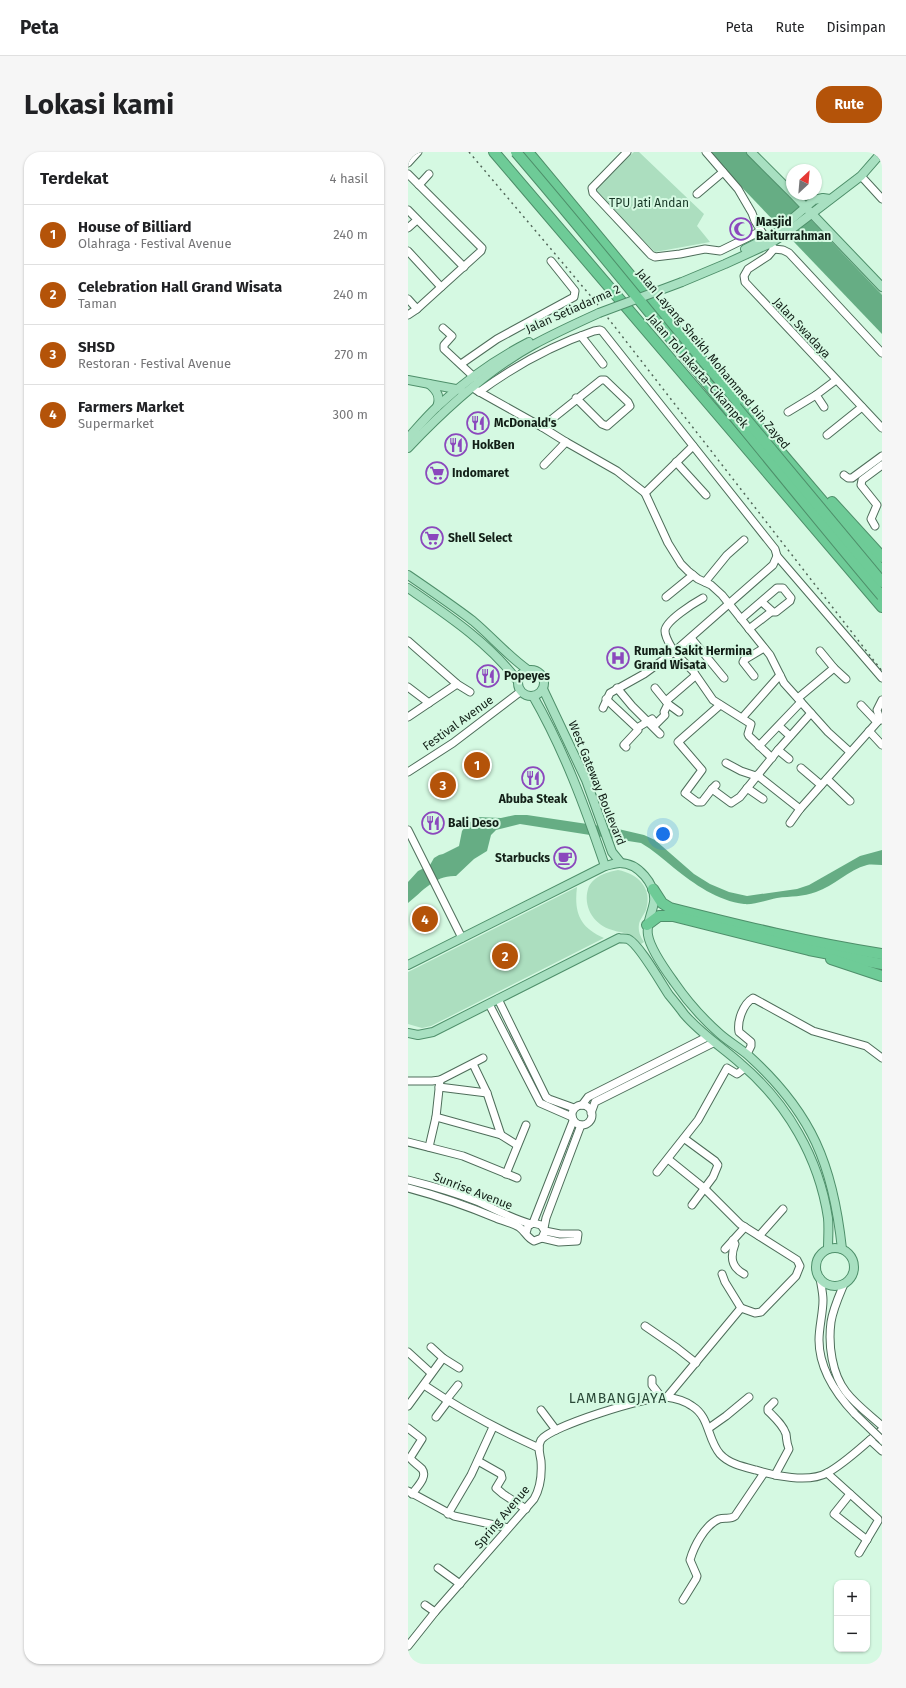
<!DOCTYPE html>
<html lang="id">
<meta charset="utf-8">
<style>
:root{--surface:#fff;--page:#f6f6f6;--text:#202124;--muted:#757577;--line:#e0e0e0;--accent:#b45309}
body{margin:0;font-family:"Fira Sans",sans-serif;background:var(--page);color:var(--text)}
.controls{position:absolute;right:12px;bottom:12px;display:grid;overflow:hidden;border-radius:8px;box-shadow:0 1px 3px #0004}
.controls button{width:36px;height:36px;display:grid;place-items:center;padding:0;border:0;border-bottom:1px solid var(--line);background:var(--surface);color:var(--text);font:20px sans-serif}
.compass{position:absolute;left:378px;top:12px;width:36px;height:36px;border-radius:50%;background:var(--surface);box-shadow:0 1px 3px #0004;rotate:26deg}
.you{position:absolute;left:255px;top:682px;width:14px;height:14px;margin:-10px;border:3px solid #fff;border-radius:50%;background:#1a73e8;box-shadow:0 0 0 6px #1a73e833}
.badge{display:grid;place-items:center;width:26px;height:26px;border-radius:50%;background:var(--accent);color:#fff;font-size:13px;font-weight:700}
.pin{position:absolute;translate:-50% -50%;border:2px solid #fff;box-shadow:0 1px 4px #0006}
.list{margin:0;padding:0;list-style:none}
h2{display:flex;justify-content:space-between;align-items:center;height:52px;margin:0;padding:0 16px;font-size:17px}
h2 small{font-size:13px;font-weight:400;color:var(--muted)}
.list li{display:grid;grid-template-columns:26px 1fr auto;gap:12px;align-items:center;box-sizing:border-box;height:60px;padding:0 16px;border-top:1px solid var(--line)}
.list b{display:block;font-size:15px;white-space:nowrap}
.list p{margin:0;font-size:13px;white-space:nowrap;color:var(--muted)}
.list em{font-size:13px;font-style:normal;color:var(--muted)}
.map{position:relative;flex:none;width:474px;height:1512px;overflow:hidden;border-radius:16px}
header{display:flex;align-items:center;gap:24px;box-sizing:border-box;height:56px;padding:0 20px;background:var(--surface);border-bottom:1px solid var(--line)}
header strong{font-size:19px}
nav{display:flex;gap:22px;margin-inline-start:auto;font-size:14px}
.intro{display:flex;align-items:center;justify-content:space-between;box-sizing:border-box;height:96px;padding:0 24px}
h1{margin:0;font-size:28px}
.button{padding:10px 18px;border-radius:16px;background:var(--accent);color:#fff;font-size:14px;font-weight:700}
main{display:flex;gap:24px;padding:0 24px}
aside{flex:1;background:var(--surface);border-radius:16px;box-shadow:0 1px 3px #0004}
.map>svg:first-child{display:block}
</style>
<header>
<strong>Peta</strong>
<nav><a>Peta</a><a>Rute</a><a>Disimpan</a></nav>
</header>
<div class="intro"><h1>Lokasi kami</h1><a class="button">Rute</a></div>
<main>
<aside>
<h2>Terdekat<small>4 hasil</small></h2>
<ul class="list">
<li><span class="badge">1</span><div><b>House of Billiard</b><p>Olahraga · Festival Avenue</p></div><em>240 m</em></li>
<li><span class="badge">2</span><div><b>Celebration Hall Grand Wisata</b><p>Taman</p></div><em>240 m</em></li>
<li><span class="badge">3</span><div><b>SHSD</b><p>Restoran · Festival Avenue</p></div><em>270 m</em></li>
<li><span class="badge">4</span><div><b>Farmers Market</b><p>Supermarket</p></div><em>300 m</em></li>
</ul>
</aside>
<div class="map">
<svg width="474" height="1512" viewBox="0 0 474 1512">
<rect width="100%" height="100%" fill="#d5f9e2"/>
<g fill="#acdebf">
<path d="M 226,0 L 231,0 L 296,62 L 289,74 L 302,90 L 247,100 L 184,38 Z"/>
<path d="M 339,0 L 343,0 L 384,42 L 400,42 L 415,46 L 404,61 L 474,135 L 474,144 L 400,64 L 404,61 L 394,58 Z"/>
<path d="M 210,718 C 230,722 245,736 238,758 C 236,763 232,767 231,772 C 230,779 232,784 236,790 L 233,792 C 222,779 215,782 201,777 C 185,771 175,754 180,737 C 184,725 198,720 210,718 Z"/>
<path d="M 169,735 C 166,760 171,775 196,786 L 23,874 L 14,876 L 0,872 L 0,820 Z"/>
</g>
<g fill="#66ad84">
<path d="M 300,0 L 339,0 L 474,143 L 474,182 Z"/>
<path d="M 107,663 L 119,663 L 206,676 L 236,683 L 247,688 L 286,722 L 302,732 L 321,740 L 339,744 L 389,737 L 401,733 L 452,704 L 474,698 L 474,713 C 469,713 463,712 459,713 C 440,718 426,734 408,740 C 395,745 383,744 369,746 C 359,748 346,753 336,752 C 310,749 286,732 266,716 C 255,707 245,698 233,691 L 112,672 L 88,678 L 83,683 L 79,699 L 66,707 L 48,724 C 27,723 15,739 0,751 L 0,730 L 10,719 L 22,713 L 26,706 L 31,703 L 35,702 L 51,694 L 54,679 L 59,672 L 70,665 L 93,666 Z"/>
</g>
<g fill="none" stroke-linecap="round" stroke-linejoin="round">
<g stroke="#4e6d5a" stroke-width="9">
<g id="minor">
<path d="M 219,0 L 184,36 L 185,41 L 243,103 L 247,105 L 272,102 L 297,97 L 312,99 L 353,79"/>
<path d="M 298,0 L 330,37 L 344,61 L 347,69 L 353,79 L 366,97 L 360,104 L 340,117 L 336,124 L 337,130 L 474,276"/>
<path d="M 0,11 L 10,0"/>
<path d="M 0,22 L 74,96 L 73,99 L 9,157"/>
<path d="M 453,24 L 474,47"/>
<path d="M 11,33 L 21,22"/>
<path d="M 289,42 L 315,20"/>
<path d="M 0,58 L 56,115"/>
<path d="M 0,76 L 9,68"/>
<path d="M 366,97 L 375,98 L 381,101 L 474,201"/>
<path d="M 0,99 L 33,135"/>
<path d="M 0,147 L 9,157 L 0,163"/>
<path d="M 35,176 L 44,184 L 36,193 L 36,197 L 66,225"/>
<path d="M 173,184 L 195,212"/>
<path d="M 53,212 L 89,187 L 166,145 L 167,139 L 143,109"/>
<path d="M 68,238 L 134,275 L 158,290 L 209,319 L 237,341 L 260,391 L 273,412 L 280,419 L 290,427 L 303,433 L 314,443 L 362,503 L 376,531 L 420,580 L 442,600"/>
<path d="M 71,240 C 105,215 145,193 186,179 L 192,178 L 194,179 L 367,397 L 369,404 L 474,526"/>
<path d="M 416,255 L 408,243 L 428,228"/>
<path d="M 380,260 L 408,243"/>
<path d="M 134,275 L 193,228 L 197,228 L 220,250 L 222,254 L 199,274 L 194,272 L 168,246"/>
<path d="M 419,283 L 454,255"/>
<path d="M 268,310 L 298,343"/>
<path d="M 136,313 L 158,290"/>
<path d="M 436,323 L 440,326 L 444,326 L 474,304"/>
<path d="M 237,341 L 285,294"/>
<path d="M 467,374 L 463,367 L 469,353 L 453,333 L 454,328 L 474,313"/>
<path d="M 297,430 L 319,403 L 336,388"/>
<path d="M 258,445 L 285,423"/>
<path d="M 333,467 L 369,436 L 375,436 L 383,446 L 382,449 L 368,460 L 365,460 L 354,450"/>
<path d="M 341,477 L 363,460"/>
<path d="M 283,486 L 316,526"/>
<path d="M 0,489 L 49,532 L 62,540"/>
<path d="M 412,499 L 426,516"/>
<path d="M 287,522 L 305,548 L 343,572 L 340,582 L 341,584 L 364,606"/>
<path d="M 346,524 L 335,510 L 336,508 L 356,496"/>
<path d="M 0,535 L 21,551"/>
<path d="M 209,536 L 224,554 L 252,582"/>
<path d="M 247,536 L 260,552 L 271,560"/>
<path d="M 390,546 L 426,516 L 438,527"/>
<path d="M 198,547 L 229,576 L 244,567 L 248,572 L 257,563 L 256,560 L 260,552"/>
<path d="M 474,548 L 469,558 L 472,567 L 474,568"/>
<path d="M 258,549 L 287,524 L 286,520 L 266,500 L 365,413 L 369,404"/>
<path d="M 453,553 L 469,570"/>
<path d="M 195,556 L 202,541 L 236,522 L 266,500 C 263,494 257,486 257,479 C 257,469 286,451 295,446"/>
<path d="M 0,565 L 49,532"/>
<path d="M 334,566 L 372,523"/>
<path d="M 371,574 L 382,584"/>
<path d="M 461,579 L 474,593"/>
<path d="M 351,594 L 393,550"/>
<path d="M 218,595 L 216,593 L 230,578 L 229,576"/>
<path d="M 370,598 L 381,607"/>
<path d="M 318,611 L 333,619 L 348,624"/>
<path d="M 393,616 L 413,633"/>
<path d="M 0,620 L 45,591 L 112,540"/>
<path d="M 349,623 L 392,657"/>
<path d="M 419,627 L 442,649"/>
<path d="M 308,633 L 304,637 L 323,651 L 332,645 L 370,598 L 403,561"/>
<path d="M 339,636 L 355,647"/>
<path d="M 304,637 L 294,650 L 289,650 L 277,641 L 294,618 L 270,590 L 312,553"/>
<path d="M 382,671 L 392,657 L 472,567"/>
<path d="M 0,678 L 54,786"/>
<path d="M 90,847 L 138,945 L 141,947 L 166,956"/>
<path d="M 81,852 L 132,951 L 164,965"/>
<path d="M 339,902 L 343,894 L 343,890 L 331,880 C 329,869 335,852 345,846 L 405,879 L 458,894 L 474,906"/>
<path d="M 65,912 L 79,941 L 93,983"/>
<path d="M 0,929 L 24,929 L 32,928 L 75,906"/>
<path d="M 31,935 L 79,941"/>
<path d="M 174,953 L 180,945 L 299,885"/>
<circle cx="174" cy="963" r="10"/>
<path d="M 183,961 L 187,950 L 305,891"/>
<path d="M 28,965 L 93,983 L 109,993"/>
<path d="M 277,987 L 307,1009 L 310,1013 L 305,1025 L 284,1053"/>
<path d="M 0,990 L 55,1004 L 109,1026"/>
<path d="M 21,995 L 28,965 L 32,928"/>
<path d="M 249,1020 L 290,968 L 319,916 L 329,922 L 337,916"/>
<path d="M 98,1022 L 118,973"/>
<path d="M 0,1028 C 24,1034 48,1041 71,1050 C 88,1058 105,1067 123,1072"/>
<path d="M 0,1036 C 30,1044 59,1054 88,1066 C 95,1069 104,1071 111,1075 C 117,1079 119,1086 126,1089 L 134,1086 L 137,1079 L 133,1073 L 125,1071 L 120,1074 L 118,1081"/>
<path d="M 125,1071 L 165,969"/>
<path d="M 136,1076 L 138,1066 L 173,973"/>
<path d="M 351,1084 L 375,1057"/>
<path d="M 134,1086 L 151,1090 L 169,1089 L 170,1082 L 152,1082 L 137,1079"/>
<path d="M 325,1088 L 327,1092 C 322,1105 323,1115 336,1122"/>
<path d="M 317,1097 L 337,1075"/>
<path d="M 314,1122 L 317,1130 L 333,1156"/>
<path d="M 412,1126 C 413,1133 415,1141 415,1148 C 415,1161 411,1175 411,1188 C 411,1217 428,1242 447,1262"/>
<path d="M 436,1132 C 431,1144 425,1157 423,1170 C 420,1193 424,1222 438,1240 C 448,1253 462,1263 474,1274"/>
<path d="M 237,1174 L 269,1196 L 288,1211"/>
<path d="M 23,1195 L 35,1206 L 51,1216"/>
<path d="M 0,1200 L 23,1221"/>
<path d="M 244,1227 L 244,1233 L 254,1246"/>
<path d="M 16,1233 C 54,1259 89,1277 131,1296"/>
<path d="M 259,1245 L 333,1156 L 347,1161 L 353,1160 L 388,1124 L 392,1114 L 389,1108 L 332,1072 L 296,1036 L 260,1007"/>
<path d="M 38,1248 L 50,1233"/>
<path d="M 366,1250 L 360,1256 L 360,1259 C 367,1266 375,1273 378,1282 C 379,1288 378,1289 381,1297 L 367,1323"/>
<path d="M 0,1254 L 35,1206"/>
<path d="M 133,1258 L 148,1278"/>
<path d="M 28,1265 L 40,1249"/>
<path d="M 0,1276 L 14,1287 L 2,1306 C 5,1310 10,1313 14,1317 C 20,1325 9,1335 4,1342"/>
<path d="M 301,1276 L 318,1264 L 341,1245"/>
<path d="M 462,1288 L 474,1299"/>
<path d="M 70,1309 L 93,1322 L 94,1326 L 88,1336 L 95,1342 L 118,1357"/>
<path d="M 419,1321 L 470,1367 L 470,1369 L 451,1401"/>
<path d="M 0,1339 L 46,1364 L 100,1376"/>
<path d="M 442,1342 L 426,1362 L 459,1388"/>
<path d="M 40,1362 L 63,1323 L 85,1275"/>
<path d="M 30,1416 L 52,1432"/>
<path d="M 275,1448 L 288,1427 L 289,1424 L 282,1408 C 286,1394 297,1373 311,1367 C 317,1365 322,1368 327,1364 L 356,1321"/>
<path d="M 17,1453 L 27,1460"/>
<path d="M 0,1494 L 27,1460 L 126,1347 C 133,1335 134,1323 133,1309 C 132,1302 129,1295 133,1288 C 143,1274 240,1244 258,1245 C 266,1246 277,1249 284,1254 C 302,1265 299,1287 312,1302 C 321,1312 336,1315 348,1318 C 366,1324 401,1331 419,1321 C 439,1310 456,1292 474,1278"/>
</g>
</g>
<g stroke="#4e8f6a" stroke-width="10">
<g id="major">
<path d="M 343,0 L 384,41"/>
<path d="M 385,42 L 474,135"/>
<path d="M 337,97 L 365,83 L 406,48 L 415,46 L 422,47"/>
<path d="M 274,130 L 317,112 L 363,91 L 377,82 L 453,24 L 474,0"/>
<path d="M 0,228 L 53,238"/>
<path d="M 21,232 C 29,238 33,245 29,255"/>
<path d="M 0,286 C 10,275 19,264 30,254 C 57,229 88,207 121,190"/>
<path d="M 0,296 C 37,257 78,219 125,193 C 147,181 169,171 191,161"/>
<path d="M 0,423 C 22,438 44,453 65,469 C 84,485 100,504 120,518"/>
<path d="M 0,436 C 39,463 80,490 109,528"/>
<circle cx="123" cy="531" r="13"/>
<path d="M 135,537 L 178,628 L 204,700 L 213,711"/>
<path d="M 125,544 C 156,598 177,655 197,714"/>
<path d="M 0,813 L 197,714 C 202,713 207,711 212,711 C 230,711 248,732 246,750 C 244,762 238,771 240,783 C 242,796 258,819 266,830 C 279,849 295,867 312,882 C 321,890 332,896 341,904 C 404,961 425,1013 434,1097"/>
<path d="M 0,881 L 10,883 L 25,880 L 211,786 C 213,787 217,786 220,787 C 231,792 253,831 261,843 C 266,849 271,855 276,862 C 293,882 314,895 333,912 C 379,951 411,1006 420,1066 C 421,1076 420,1087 420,1097"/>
<circle cx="427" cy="1115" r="19"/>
</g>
</g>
<g stroke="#4e8f6a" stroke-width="12">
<g id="highway">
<path d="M 86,0 L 474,455"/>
<path d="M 120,0 L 227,129 L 474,419"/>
<path d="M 424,350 L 474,405"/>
<path d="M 245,737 L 254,751 L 262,756 C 333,774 402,791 474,802"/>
<path d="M 239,773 L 251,764 L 265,764 L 401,798 L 474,812"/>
<path d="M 423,807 L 474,824"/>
</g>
</g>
<use href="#minor" stroke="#fff" stroke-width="7"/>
<use href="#major" stroke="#a8e0c1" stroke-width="8"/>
<use href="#highway" stroke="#6ecb97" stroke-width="10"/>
<path stroke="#526659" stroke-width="1.5" stroke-dasharray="2 4" stroke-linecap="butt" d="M 61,0 L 186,148 L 474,519"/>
<g stroke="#4e6d5a" stroke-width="9" stroke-linecap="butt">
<path id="minor-bridge" d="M 447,1262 L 474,1288"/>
</g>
<g stroke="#4e8f6a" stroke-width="10" stroke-linecap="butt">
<path id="major-bridge" d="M 191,161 L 274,130"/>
</g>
<g stroke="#4e8f6a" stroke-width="12" stroke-linecap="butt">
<g id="highway-bridge">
<path d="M 108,0 C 233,146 350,297 474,444"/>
<path d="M 328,255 L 474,430"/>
</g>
</g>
<use href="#minor-bridge" stroke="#fff" stroke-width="7"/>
<use href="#major-bridge" stroke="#a8e0c1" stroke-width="8"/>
<use href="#highway-bridge" stroke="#6ecb97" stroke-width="10"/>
</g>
<defs>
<g id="mosque-ring" transform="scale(1.15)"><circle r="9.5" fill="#d5f9e2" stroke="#8b48bd" stroke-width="1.5"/><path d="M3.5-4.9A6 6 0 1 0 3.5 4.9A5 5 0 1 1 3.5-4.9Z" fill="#8b48bd"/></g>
<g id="restaurant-ring" transform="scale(1.15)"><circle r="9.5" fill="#d5f9e2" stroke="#8b48bd" stroke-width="1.5"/><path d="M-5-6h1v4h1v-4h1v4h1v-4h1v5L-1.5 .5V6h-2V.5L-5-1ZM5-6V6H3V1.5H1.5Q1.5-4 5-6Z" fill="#8b48bd"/></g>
<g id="supermarket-ring" transform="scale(1.15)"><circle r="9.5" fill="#d5f9e2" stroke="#8b48bd" stroke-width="1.5"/><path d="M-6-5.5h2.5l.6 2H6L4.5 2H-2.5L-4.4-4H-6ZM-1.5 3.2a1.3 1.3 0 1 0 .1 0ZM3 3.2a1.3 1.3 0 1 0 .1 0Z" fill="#8b48bd"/></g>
<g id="hospital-ring" transform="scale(1.15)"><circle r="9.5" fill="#d5f9e2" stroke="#8b48bd" stroke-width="1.5"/><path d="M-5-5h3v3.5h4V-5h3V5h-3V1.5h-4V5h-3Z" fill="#8b48bd"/></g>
<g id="cafe-ring" transform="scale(1.15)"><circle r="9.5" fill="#d5f9e2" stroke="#8b48bd" stroke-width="1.5"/><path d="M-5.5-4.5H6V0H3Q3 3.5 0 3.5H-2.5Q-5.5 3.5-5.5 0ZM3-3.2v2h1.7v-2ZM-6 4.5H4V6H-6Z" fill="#8b48bd"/></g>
</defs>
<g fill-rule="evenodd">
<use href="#mosque-ring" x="333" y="77"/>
<use href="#restaurant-ring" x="70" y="271"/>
<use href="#restaurant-ring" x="48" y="293"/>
<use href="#supermarket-ring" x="29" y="321"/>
<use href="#supermarket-ring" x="24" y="386"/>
<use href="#hospital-ring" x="210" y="506"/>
<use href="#restaurant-ring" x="80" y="524"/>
<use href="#restaurant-ring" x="125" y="626"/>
<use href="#restaurant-ring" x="25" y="671"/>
<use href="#cafe-ring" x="157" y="706"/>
</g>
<g text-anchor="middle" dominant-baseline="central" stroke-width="4" stroke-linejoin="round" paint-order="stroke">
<g font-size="12" fill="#153524" stroke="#d5f9e2">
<text x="241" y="51">TPU Jati Andan</text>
</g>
<g font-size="12" font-weight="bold" fill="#121f17" stroke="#d5f9e2" text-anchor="start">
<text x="348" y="70">Masjid<tspan x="348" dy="14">Baiturrahman</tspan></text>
<text x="86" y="271">McDonald's</text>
<text x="64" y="293">HokBen</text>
<text x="44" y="321">Indomaret</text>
<text x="40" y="386">Shell Select</text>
<text x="226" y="499">Rumah Sakit Hermina<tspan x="226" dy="14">Grand Wisata</tspan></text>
<text x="96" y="524">Popeyes</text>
<text x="125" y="647" text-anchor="middle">Abuba Steak</text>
<text x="40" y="671">Bali Deso</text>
<text x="142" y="706" text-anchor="end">Starbucks</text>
</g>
<g font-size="12" fill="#121f17" stroke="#d5f9e2">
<text transform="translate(165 157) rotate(-24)">Jalan Setiadarma 2</text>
<text transform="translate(394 176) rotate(47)">Jalan Swadaya</text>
<text transform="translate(305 207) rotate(50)">Jalan Layang Sheikh Mohammed bin Zayed</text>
<text transform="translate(290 219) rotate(49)">Jalan Tol Jakarta–Cikampek</text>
<text transform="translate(50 571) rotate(-36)">Festival Avenue</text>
<text transform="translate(189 631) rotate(68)">West Gateway Boulevard</text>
<text transform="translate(65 1039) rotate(21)">Sunrise Avenue</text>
<text transform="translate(94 1365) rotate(-50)">Spring Avenue</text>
</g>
<g font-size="14" letter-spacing="1" fill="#2a4837" stroke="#d5f9e2">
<text x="210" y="1246">LAMBANGJAYA</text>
</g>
</g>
</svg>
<div class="controls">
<button>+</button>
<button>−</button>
</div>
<svg class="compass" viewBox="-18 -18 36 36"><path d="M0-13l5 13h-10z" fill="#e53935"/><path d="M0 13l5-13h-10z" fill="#757577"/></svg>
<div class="you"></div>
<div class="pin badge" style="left:69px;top:613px">1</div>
<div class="pin badge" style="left:97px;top:804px">2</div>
<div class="pin badge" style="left:35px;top:633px">3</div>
<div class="pin badge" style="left:17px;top:767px">4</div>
</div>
</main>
